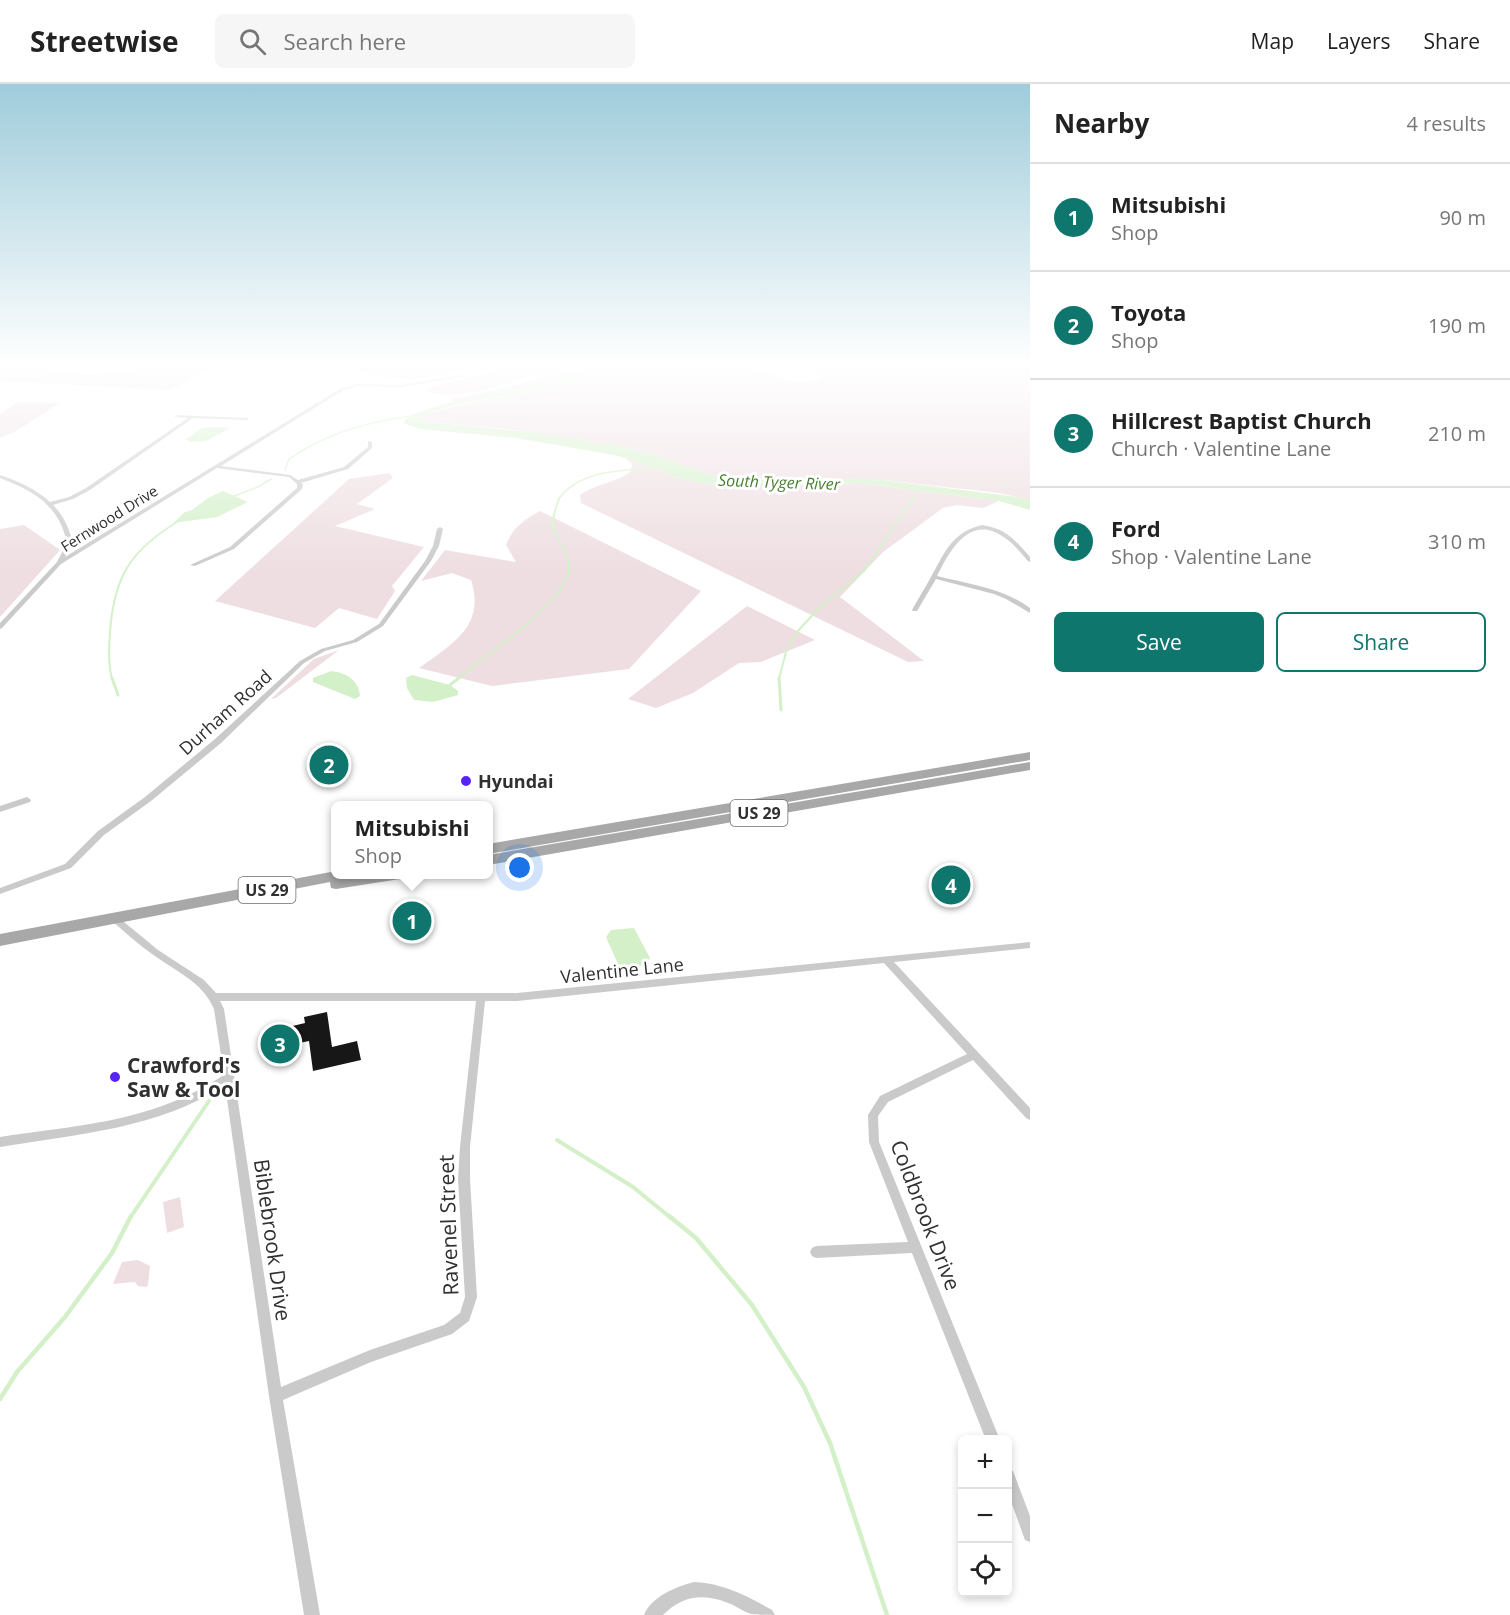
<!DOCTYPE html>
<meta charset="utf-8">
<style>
:root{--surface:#fff;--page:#f6f6f6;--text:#222;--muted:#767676;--line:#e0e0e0;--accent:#0f766e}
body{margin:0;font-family:"Open Sans",sans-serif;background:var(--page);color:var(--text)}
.controls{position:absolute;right:18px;bottom:18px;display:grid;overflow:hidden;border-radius:9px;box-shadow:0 3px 9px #0003}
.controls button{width:54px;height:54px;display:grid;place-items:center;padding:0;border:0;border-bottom:2px solid var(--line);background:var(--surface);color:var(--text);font:30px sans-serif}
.you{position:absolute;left:520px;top:784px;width:21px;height:21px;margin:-15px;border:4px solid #fff;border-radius:50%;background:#1a73e8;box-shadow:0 0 0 9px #1a73e833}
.badge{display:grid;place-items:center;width:39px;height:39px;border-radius:50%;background:var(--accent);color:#fff;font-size:20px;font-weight:700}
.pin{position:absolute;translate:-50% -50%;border:3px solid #fff;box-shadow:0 2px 6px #0006}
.popup{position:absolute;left:331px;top:717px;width:162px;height:78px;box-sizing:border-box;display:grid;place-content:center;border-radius:9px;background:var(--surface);filter:drop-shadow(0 2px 4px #0005);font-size:20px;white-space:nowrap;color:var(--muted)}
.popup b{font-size:22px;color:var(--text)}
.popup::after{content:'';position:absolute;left:50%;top:100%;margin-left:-12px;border:12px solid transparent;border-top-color:var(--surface)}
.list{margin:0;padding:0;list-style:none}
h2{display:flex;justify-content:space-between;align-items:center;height:78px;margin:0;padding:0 24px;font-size:26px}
h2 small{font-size:20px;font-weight:400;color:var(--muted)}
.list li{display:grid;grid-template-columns:39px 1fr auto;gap:18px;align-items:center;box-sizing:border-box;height:108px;padding:0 24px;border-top:2px solid var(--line)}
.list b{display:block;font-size:22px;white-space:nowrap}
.list p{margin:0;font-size:20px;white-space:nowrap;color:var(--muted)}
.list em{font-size:20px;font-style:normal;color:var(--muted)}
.actions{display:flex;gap:12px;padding:18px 24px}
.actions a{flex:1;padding:14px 0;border:2px solid var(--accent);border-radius:9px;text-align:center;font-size:21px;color:var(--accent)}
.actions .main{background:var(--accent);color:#fff}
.icon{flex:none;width:33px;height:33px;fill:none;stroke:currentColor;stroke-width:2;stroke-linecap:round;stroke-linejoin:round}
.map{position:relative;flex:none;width:1030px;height:1531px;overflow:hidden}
header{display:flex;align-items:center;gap:36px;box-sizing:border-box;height:84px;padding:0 30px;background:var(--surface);border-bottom:2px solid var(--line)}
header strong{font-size:28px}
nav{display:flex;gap:33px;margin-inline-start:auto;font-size:21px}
.search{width:420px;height:54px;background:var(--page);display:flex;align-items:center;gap:15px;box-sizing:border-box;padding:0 21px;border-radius:9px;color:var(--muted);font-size:22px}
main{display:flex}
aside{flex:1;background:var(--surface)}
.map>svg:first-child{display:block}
</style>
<header>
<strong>Streetwise</strong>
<div class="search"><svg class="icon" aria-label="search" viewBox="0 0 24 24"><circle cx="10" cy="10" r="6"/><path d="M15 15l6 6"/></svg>Search here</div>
<nav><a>Map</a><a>Layers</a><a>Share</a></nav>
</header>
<main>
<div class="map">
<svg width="1030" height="1531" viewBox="0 0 1030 1531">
<rect width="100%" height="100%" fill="#fff"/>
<g fill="#eedde1">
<path d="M 0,279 L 39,279 L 53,283 L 64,294 L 78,295 L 114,291 L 142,279 L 221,279 L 170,306 L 0,297 Z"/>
<path d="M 339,279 L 547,279 L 567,285 L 573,289 C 561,301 477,313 455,318 L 452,316 L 456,314 L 523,300 L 544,291 L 542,289 L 535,289 C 509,300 455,319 428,307 L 429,303 L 488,290 L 490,286 C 469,281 446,290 425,293 C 399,297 362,292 339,279 Z"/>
<path d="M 566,279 L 743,279 L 791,298 L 819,296 L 815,279 L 1030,279 L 1030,416 L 999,409 L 875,395 L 735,396 L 705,389 L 656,371 L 614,361 L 517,346 L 421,337 L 422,331 L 460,321 L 549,304 L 584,286 Z"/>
<path d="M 18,318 L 60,319 L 16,347 L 0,354 L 0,330 Z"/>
<path d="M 625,374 L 651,382 L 671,392 L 699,399 L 742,403 L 860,399 L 999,417 L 983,424 L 957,421 L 943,424 L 883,468 L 840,513 L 924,577 L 908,578 L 581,419 L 580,411 C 597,399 619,398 631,387 L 632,380 Z"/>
<path d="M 389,389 L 393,394 L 357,420 L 375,425 L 335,442 L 424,463 L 392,502 L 395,507 L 377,535 L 339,524 L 315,544 L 215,517 L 349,395 Z"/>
<path d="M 540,427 L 701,507 L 629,585 L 492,602 L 419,584 C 452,560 486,542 471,496 L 452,489 L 421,497 L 445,466 L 516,478 L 506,461 C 513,443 524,436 540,427 Z"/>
<path d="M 24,441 L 60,466 L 0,533 L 0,445 Z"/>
<path d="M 747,522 L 815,556 L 761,578 L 739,579 L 693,609 L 656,624 L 628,615 Z"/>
<path d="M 339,566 L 276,614 L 271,615 L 314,575 Z"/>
<path d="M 180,1113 L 184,1143 L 167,1149 L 163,1118 Z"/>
<path d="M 138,1176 L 150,1182 L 148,1201 L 146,1203 L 138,1202 L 135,1198 L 113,1200 L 122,1178 Z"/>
</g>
<g fill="#d3f0c8">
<path d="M 39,279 C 46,279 56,277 63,279 C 74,282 73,291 92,290 C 110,290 124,279 142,279 C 124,290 83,302 63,293 C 54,289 55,283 39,279 Z"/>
<path d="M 547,279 C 560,279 580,278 587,291 C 579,298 566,299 556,302 C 513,313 465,315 422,331 L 420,337 L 540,349 L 614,361 L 656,371 L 705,389 L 735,396 L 875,395 L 1019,413 L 1030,416 L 1030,426 L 999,417 L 860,399 L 742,403 L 699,399 L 671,392 L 651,382 L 614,371 L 516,354 L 420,345 L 403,339 C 412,321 514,306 538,301 C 549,298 565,297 573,289 L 567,284 Z"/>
<path d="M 217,343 L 230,344 L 206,357 L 190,358 L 186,355 L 202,344 Z"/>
<path d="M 223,407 L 248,418 L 217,433 L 173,439 L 185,428 L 192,426 L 208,414 Z"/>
<path d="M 331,587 C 346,589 358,595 360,612 L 355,615 L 313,598 L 313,594 Z"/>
<path d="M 412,591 L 450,601 L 458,607 L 458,611 L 433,618 L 414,616 L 407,604 L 406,594 Z"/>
<path d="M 634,844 L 650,874 L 645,881 L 626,883 L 618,880 L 606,853 L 611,846 Z"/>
</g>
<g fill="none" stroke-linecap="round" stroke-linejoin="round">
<g stroke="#d3f0c8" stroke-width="1.5">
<path d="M 285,386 L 289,375 C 327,349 368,337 413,332"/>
<path d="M 232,413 L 258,403 L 271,395"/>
<path d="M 558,416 C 578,386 622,386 655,384"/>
<path d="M 912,416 L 918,407"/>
</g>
<g stroke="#d3f0c8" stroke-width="2">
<path d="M 112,595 C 108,580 109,564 110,548 C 114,493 130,467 177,438"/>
<path d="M 457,595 C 482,574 570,516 569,484 C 567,451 542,458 559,415"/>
<path d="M 779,595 L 786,568 L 797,548 L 820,523 L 864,487 L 913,415"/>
</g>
<g stroke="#d3f0c8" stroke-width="3">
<path d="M 112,594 L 118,611"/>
<path d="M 779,594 L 781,626"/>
<path d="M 450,601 L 459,594"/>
</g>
<g stroke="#d3f0c8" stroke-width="4">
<path d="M 557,1056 L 633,1103 L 671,1134"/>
<path d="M 130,1134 L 209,1017"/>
</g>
<g stroke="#d3f0c8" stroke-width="4.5">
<path d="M 669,1132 L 696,1154 L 752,1221 L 804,1303 L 830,1359 L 887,1531"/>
<path d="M 0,1315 L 17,1288 L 65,1233 L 112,1169 L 131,1132"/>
</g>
</g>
<path fill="#171717" d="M 327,928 L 332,963 L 357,957 L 361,976 L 313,987 L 309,957 L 270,965 L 270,963 L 266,964 L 265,952 L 269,951 L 268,948 L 305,939 L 304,933 Z"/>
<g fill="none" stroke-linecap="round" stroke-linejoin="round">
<g fill="#cacaca" fill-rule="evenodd">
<path d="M 466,290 L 467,292 L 402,303 L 357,302 L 342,307 L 221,382 L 290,391 L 298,396 L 344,383 L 368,363 L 368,357 L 372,358 L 372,364 L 348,385 L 301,399 L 303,400 L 302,405 L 234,465 L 195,482 L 190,481 L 230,463 L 297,404 L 297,400 L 289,393 L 217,384 L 61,480 L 2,544 L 0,545 L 0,539 L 57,478 L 67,459 C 59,421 34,407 0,394 L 0,391 C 18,397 36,405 50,418 L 69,413 L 86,404 L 188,334 L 177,333 L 175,333 L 175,331 L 248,334 L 248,336 L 246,336 L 193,334 L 90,406 L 73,415 L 53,421 C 64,432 69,444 73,459 L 65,473 L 340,305 L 357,300 L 402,301 Z"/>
<path d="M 982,441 C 1007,445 1014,455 1030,473 L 1030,478 L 1028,477 C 1021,469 1014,460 1005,454 C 971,429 951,464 937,492 C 969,500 1003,504 1030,524 L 1030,529 L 1006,515 L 994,510 L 936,495 L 917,527 L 913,527 L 912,526 C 918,515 925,504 931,493 C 945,468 952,448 982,441 Z"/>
<path d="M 440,443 L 443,445 L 439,462 L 431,477 L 383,542 L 357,558 L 325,567 L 304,579 L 221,659 L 151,717 L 104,751 L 71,784 L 0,810 L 0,804 L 65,780 L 98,747 L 145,713 L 215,655 L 300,577 L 321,565 L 353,556 L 379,540 L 425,477 L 433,462 L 437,445 Z"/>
<path d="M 27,713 L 31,716 L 30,718 L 0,728 L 0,722 Z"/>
<path d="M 115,832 L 118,833 L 158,866 L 204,896 L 216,909 L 517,909 L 1030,858 L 1030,864 L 894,878 L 1030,1024 L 1030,1036 L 1026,1034 L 973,976 L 888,1018 L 878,1032 L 879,1058 L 1000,1356 L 986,1356 L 912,1169 L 816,1174 L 812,1172 L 810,1168 L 812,1164 L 816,1162 L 908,1158 L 869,1058 L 868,1031 L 880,1012 L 967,970 L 884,879 L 517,917 L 485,917 L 470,1063 L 470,1095 L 477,1213 L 469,1237 L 452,1250 L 371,1278 L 283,1316 L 320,1531 L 304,1531 L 269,1312 L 225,1001 C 158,1045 77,1050 0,1063 L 0,1053 C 58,1044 120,1040 175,1017 C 193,1010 208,1001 224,991 L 214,925 C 202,897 175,887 152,870 C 138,860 125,848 112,837 L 111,835 L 112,833 ZM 220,917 L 476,917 L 460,1063 L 458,1095 L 465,1213 L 460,1229 L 444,1241 L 370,1266 L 281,1303 L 224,925 Z"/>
<path d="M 1008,1385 L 1013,1387 L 1030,1432 L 1030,1458 L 1025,1456 L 1008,1409 Z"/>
<path d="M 694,1498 C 723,1499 747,1512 772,1526 L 775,1531 C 767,1531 757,1531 751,1530 C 745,1528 739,1524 733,1521 C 706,1509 684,1510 663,1531 L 644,1531 C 652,1512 676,1503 694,1498 Z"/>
</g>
<g fill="#a8a8a8" fill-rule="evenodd">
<path d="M 1030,668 L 1030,676 L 488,770 L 488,760 Z"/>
<path d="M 1030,678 L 1030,686 L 488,781 L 488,771 Z"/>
<path d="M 336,787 L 336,790 L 355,790 L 354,792 L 407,790 L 400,795 L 336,805 L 331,804 L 330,798 L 0,862 L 0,850 Z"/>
</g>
</g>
<linearGradient id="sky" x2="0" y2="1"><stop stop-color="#9fccdb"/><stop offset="0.57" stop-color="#fff"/><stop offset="1" stop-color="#fff" stop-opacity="0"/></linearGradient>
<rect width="1030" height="493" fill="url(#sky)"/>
<g fill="#5723f7" stroke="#fff" stroke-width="2">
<circle cx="466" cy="697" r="6"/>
<circle cx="115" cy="993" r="6"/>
</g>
<g text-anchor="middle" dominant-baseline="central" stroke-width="6" stroke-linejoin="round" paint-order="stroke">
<g font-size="15" fill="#303030" stroke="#fff">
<text transform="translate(109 434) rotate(-32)">Fernwood Drive</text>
</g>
<g font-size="16" font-style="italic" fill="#467f2e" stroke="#fff">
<text transform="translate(779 398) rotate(2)">South Tyger River</text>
</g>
<g fill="#fff" stroke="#6e6e6e" stroke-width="1.5">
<rect x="730.5" y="716" width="57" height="26" rx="4.5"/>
<rect x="238.5" y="793" width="57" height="26" rx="4.5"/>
</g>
<g font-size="16" font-weight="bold" fill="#303030">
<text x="759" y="729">US 29</text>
<text x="267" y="806">US 29</text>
</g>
<g font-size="18" fill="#303030" stroke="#fff">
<text transform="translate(225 628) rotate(-42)">Durham Road</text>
<text transform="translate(622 886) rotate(-6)">Valentine Lane</text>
</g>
<g font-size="18" font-weight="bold" fill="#303030" stroke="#fff" text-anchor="start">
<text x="478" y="697">Hyundai</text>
</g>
<g font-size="21" font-weight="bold" fill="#303030" stroke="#fff" text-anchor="start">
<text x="127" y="981">Crawford's<tspan x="127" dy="24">Saw &amp; Tool</tspan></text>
</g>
<g font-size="21" fill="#303030" stroke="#fff">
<text transform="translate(926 1131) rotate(69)">Coldbrook Drive</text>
<text transform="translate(448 1141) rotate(-92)">Ravenel Street</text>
<text transform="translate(273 1156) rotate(82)">Biblebrook Drive</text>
</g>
</g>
</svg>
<div class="controls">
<button>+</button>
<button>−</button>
<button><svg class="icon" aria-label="locate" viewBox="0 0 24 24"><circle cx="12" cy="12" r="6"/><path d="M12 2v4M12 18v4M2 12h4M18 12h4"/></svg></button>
</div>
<div class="you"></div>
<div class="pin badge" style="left:412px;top:837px">1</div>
<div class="popup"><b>Mitsubishi</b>Shop</div>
<div class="pin badge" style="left:329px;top:681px">2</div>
<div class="pin badge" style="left:280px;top:960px">3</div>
<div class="pin badge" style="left:951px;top:801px">4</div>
</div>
<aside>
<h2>Nearby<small>4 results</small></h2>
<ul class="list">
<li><span class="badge">1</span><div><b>Mitsubishi</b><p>Shop</p></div><em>90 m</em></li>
<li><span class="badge">2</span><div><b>Toyota</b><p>Shop</p></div><em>190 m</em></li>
<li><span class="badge">3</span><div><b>Hillcrest Baptist Church</b><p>Church · Valentine Lane</p></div><em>210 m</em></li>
<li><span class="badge">4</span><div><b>Ford</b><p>Shop · Valentine Lane</p></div><em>310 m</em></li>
</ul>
<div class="actions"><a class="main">Save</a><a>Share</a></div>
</aside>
</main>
